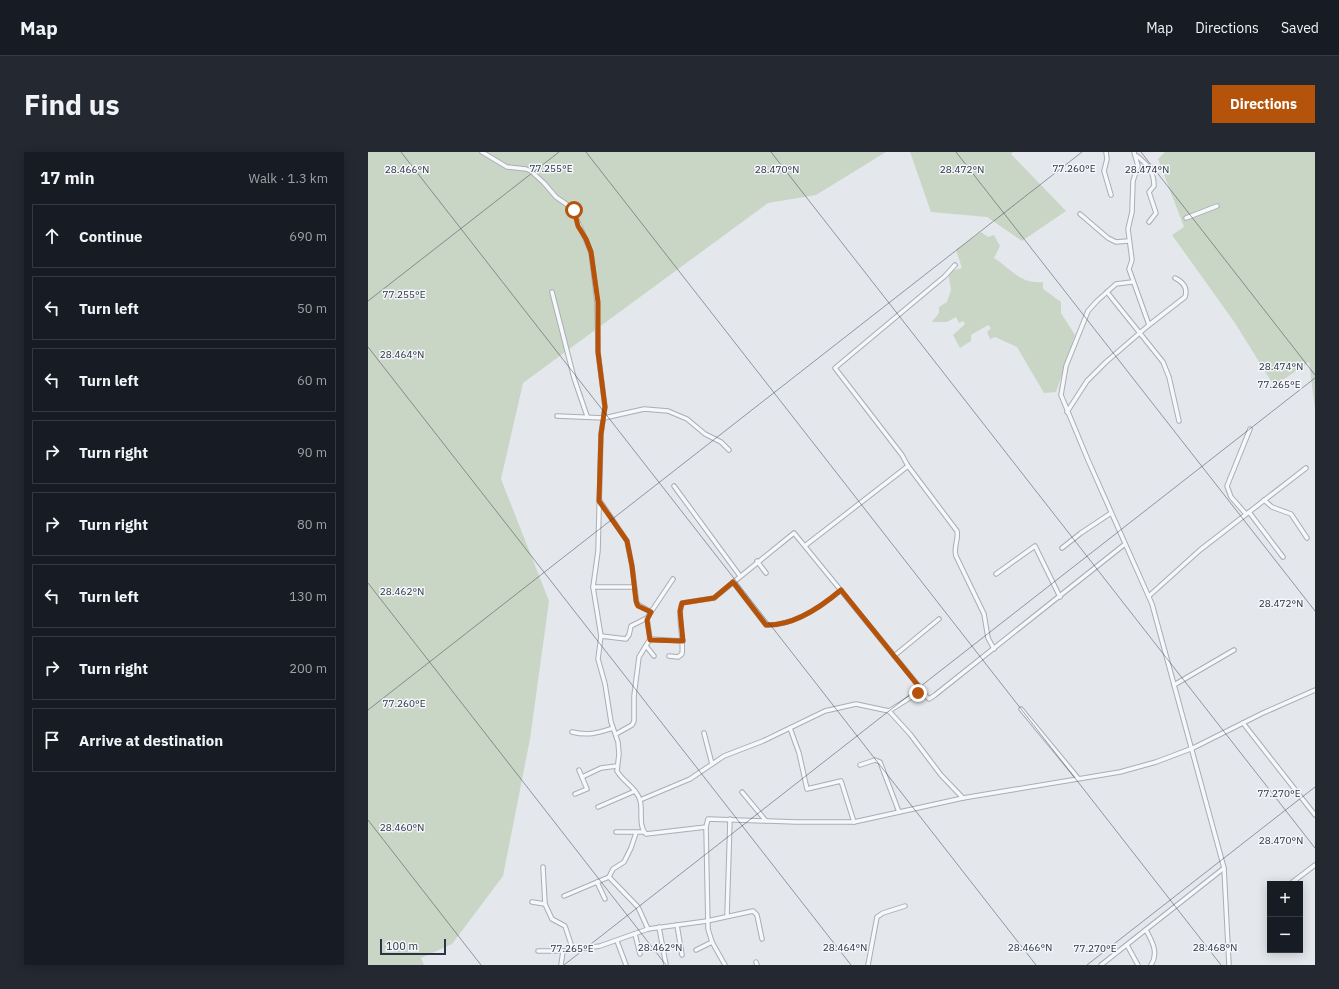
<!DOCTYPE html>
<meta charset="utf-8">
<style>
:root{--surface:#171b24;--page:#242831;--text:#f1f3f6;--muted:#9ea1a6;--line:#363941;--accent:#b45309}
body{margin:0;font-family:"IBM Plex Sans",sans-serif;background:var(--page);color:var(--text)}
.controls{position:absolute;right:12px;bottom:12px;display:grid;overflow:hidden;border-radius:0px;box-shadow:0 2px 10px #0003}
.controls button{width:36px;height:36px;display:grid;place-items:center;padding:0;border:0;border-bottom:1px solid var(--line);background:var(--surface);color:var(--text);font:20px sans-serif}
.scale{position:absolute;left:12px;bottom:10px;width:66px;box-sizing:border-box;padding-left:4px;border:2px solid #2b3445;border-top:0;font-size:11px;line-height:14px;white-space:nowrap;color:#2b3445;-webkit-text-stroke:3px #f4f6f9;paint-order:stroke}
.stop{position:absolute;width:12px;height:12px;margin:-9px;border:3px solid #b45309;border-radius:50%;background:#fff}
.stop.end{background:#b45309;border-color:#fff;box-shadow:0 1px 4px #0008}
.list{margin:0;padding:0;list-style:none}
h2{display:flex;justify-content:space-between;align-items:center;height:52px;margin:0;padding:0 16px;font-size:17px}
h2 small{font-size:13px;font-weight:400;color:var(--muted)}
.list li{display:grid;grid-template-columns:26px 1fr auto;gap:12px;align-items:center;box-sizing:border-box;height:64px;margin:0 8px 8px;padding:0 8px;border:1px solid var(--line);border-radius:0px}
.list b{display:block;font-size:15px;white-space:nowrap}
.list em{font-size:13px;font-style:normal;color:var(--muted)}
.icon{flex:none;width:22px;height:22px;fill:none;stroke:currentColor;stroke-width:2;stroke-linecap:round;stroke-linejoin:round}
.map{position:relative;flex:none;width:947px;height:813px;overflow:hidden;border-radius:0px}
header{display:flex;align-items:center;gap:24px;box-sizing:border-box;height:56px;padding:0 20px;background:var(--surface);border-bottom:1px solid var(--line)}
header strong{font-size:19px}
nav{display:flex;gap:22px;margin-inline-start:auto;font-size:14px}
.intro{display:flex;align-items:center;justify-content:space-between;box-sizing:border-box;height:96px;padding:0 24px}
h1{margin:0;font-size:28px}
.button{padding:10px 18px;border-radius:0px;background:var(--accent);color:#fff;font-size:14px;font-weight:700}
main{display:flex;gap:24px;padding:0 24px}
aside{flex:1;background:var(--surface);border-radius:0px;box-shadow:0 2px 10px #0003}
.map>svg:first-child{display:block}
</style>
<header>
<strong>Map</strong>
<nav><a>Map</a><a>Directions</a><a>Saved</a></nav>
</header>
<div class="intro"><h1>Find us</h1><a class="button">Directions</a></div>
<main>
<aside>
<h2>17 min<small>Walk · 1.3 km</small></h2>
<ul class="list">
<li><svg class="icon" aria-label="ahead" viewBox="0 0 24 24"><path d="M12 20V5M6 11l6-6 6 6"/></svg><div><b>Continue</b></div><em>690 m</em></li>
<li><svg class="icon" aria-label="left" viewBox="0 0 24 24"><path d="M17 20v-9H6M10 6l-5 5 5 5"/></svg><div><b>Turn left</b></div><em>50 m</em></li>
<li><svg class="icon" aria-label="left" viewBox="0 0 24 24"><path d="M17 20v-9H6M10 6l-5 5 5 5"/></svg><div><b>Turn left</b></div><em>60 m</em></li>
<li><svg class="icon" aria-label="right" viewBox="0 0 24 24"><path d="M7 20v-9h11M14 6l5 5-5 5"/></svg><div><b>Turn right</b></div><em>90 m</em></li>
<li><svg class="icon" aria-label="right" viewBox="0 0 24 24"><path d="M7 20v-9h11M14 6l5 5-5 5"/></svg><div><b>Turn right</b></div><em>80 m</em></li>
<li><svg class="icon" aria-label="left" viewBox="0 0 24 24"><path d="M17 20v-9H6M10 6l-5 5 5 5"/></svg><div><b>Turn left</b></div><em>130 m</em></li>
<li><svg class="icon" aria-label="right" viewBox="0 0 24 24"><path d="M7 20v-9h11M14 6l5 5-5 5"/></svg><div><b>Turn right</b></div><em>200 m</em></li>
<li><svg class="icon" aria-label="arrive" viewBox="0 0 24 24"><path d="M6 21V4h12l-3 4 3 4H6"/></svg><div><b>Arrive at destination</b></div></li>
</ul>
</aside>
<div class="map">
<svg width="947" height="813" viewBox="0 0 947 813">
<rect width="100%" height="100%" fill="#e4e7ec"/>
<g fill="#c9d6c5">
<path d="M 0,0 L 518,0 L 448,43 L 400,51 L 155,231 L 133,327 L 181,449 L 162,587 L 135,724 L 84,792 L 53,806 L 56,813 L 0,813 Z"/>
<path d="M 542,0 L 645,0 L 643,2 L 698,59 L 654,89 L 619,65 L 563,60 Z"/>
<path d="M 797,0 L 947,0 L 947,257 L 941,210 L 906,234 L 867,171 L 804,83 L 816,75 L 790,7 Z"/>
<path d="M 613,80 L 620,85 L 626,83 L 632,94 L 626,106 C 644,117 651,132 675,130 L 675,137 L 693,150 L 693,161 L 707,183 L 688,240 L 676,241 L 649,195 L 627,185 L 622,187 L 619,180 L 623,176 L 620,173 L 603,183 L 603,189 L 592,196 L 585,183 L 597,172 L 595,169 L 591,171 L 588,165 L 579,170 L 564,170 L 571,161 L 571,155 L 579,150 L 583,138 L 580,120 L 594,116 L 588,98 Z"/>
</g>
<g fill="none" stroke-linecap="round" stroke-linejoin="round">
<g stroke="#a9aeb7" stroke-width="5.5">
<g id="minor">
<path d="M 114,0 L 139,15 L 158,17 L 163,19 L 176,31 L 188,45 L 204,56 L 223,100 L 229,150 L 230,200 L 237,255 L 233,282 L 230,399 L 225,435 L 233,484 L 230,507 L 237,532 L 243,570 L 250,590 L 251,602 L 249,619 C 255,630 268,635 272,648 C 275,658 270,674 278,682 L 338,675"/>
<path d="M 738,0 L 739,7 L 736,19 L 743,43"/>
<path d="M 769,4 C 780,13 786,19 786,34 L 781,40 L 788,61 L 781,70"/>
<path d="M 712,62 L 740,86 L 748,90 L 760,89"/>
<path d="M 818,66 L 849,54"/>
<path d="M 764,130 L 748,132 L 729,149 L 720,159 L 698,214 L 693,243 L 720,308 L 784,452 L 856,716 L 861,813"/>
<path d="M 184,140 L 206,226 L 219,264"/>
<path d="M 739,140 L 795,210 L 801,225 L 811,269"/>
<path d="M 781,173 L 817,145 C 820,136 815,130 807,126"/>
<path d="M 699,260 L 719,229 L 738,210 L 781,173 L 761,117 L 764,108 L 760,77 L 764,60 L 765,29 L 770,14 L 766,0"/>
<path d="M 189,264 L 236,266 L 276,257 L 300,259 L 319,267 L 337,282 L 353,290 L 361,298"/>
<path d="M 540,314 L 589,379 C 591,388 585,395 588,404 L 616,462 L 620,486 L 626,497"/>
<path d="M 306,334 L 372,424"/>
<path d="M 896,348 L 904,355 L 923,362 L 939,386"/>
<path d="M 232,349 L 259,389 L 264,414 L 269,452 L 283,460"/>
<path d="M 881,360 L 915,405"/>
<path d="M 878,362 L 863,345 L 859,334 L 882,277"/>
<path d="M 438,393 L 540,314 L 534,303 L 467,216 L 577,124 L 587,113"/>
<path d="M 694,396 L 713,381 L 743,361"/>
<path d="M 389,409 L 398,421"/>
<path d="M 628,422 L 667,394 L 692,445"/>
<path d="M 365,430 L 398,473 C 426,474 453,455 473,438"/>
<path d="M 225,435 L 266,435"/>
<path d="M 781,444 L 832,398 L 938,316"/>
<path d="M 233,484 L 258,487 L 261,483 L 263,474 L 279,466"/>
<path d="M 282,487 L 315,489"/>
<path d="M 278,494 L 286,504"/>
<path d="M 526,504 L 571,467"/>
<path d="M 806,533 L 866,498"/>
<path d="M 553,539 L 561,547 L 567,543 L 757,392"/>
<path d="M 653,557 L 710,626"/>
<path d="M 521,559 L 542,582 L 573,623 L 595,646"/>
<path d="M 875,571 L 947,663"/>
<path d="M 422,576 L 431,601 L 439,637 L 473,629 L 486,670"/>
<path d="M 204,580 C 220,584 229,581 245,576"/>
<path d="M 336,581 L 344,612"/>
<path d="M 248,582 L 264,573 L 266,569 L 266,544 L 271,505 L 282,487 L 279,466 L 305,427"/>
<path d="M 492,613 L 507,608 L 512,610 L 531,660"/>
<path d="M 214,625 L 233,616 L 249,614"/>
<path d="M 374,640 L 398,669"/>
<path d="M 207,642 L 219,637 L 211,618"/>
<path d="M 272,648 L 322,627 L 356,604 L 395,589 L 457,559 L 488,552 L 521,559 L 553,539 L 550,533 L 426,381 L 346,446 L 314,451 C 309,464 316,487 314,502 L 310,505 L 301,504"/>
<path d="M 230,655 L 267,639"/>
<path d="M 248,680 L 276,680"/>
<path d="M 175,715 L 177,752 L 184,767 L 197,774 L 205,798"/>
<path d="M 241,725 L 270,755 L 280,777"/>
<path d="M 229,730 L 237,747"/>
<path d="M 922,732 L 947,713"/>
<path d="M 196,744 L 241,725 L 245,717 L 256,710 L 263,696 L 268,681"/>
<path d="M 164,750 L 177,752"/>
<path d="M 359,764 L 362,667"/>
<path d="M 309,773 L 314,803"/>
<path d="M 291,775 L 298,813"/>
<path d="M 778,778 C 784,789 791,801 783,813"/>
<path d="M 267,782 L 272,802"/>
<path d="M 249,789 L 258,813"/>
<path d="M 759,793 L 770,813"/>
<path d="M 328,798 L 344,790"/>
<path d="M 170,799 L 195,799 L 232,794 L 280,777 L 339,769 L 385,759 L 389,763 L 394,787"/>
<path d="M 388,810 L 389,813"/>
<path d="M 193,813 L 195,799"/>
<path d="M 357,813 L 344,790 L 340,777 L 338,675 L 340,667 L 428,670 L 486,670 L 595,646 L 752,620 L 788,610 L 825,596 L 895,561 L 947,538"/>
<path d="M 500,813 L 509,765 L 515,761 L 537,754"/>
<path d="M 733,813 L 856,716"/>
</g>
</g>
<use href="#minor" stroke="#f7f8fa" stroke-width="3.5"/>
</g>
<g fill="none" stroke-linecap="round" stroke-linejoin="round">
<path stroke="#b45309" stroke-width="5" d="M 206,58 L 210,74 L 218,87 L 223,100 L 230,150 L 230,200 L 237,255 L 233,282 L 231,349 L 259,389 L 264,414 L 268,449 L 270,454 L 283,460 L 279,468 L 282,488 L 315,489 L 312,459 L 314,451 L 346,446 L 365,430 L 398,473 C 426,474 453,455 473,438 L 552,536 L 553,539 L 550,541"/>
</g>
<path fill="none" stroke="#2b3445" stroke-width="1" stroke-opacity="0.45" d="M 33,0 L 668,813M 218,0 L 853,813M 403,0 L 947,696M 588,0 L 947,459M 773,0 L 947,223M 0,149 L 191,0M 0,195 L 483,813M 0,431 L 298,813M 0,558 L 714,0M 0,668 L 113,813M 196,813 L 947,226M 719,813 L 947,635"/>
<g font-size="10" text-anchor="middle" fill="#2b3445" stroke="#f4f6f9" stroke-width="3" stroke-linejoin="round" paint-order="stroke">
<text x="183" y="20">77.255°E</text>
<text x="706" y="20">77.260°E</text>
<text x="409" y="21">28.470°N</text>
<text x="39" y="21">28.466°N</text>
<text x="594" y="21">28.472°N</text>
<text x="779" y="21">28.474°N</text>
<text x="36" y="146">77.255°E</text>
<text x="34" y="206">28.464°N</text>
<text x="913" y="218">28.474°N</text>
<text x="911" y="236">77.265°E</text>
<text x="34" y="443">28.462°N</text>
<text x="913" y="455">28.472°N</text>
<text x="36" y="555">77.260°E</text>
<text x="911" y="645">77.270°E</text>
<text x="34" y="679">28.460°N</text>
<text x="913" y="692">28.470°N</text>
<text x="292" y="799">28.462°N</text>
<text x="477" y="799">28.464°N</text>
<text x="662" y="799">28.466°N</text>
<text x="847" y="799">28.468°N</text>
<text x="204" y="800">77.265°E</text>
<text x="727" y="800">77.270°E</text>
</g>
</svg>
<div class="controls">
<button>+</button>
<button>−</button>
</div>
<div class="scale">100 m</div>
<div class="stop" style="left:206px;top:58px"></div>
<div class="stop end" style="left:550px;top:541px"></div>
</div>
</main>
